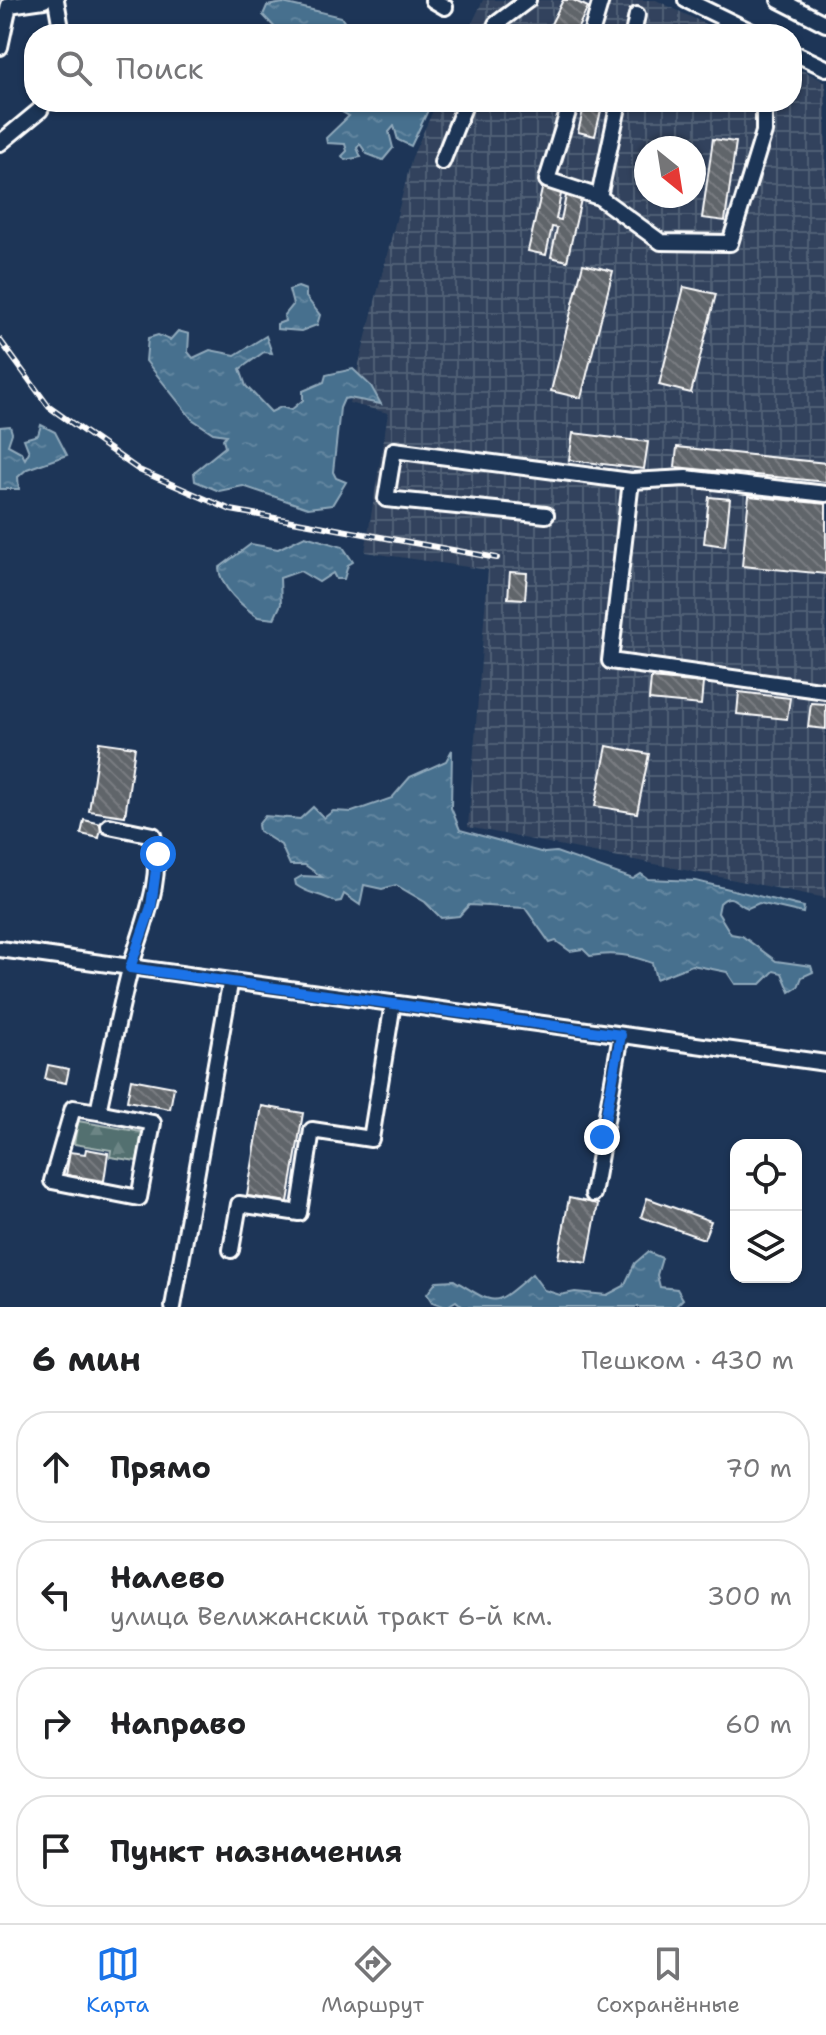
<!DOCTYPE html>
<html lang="ru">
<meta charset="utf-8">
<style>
:root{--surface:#fff;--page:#f6f6f6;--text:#202124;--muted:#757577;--line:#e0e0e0;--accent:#1a73e8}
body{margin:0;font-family:"Shantell Sans",sans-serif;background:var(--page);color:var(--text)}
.controls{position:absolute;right:24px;bottom:24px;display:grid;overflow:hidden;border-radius:16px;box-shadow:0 2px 6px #0004}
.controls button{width:72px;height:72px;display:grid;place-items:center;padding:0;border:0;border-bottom:2px solid var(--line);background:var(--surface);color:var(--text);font:40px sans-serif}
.compass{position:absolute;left:634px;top:136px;width:72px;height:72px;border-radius:50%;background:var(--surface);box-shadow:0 2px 6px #0004;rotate:150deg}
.stop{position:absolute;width:24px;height:24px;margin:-18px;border:6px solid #1a73e8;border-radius:50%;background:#fff}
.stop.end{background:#1a73e8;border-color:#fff;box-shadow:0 2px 8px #0008}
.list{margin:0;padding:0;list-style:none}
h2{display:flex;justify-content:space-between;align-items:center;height:104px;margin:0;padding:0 32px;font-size:34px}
h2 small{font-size:26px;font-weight:400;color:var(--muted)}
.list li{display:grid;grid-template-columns:52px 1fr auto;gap:24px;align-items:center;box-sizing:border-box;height:112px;margin:0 16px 16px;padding:0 16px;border:2px solid var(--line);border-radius:32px}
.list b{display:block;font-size:30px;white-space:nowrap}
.list p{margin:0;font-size:26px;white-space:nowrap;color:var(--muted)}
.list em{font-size:26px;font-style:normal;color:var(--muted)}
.icon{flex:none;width:44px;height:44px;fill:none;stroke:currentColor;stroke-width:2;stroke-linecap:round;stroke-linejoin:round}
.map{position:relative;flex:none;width:826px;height:1307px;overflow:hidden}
.search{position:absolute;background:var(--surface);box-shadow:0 2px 6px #0004;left:24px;right:24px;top:24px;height:88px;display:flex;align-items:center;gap:20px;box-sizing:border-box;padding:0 28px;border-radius:32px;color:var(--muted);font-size:30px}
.sheet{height:616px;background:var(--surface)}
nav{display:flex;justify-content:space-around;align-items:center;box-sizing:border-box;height:112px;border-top:2px solid var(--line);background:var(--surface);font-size:22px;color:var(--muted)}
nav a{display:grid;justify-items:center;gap:4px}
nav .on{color:var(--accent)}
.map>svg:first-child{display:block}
</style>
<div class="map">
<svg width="826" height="1307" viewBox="0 0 826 1307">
<defs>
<pattern id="industrial-grid" width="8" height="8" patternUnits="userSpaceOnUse" patternTransform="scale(2)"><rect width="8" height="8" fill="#31435d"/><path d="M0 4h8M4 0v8" fill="none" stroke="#505f75"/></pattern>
<pattern id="forest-firs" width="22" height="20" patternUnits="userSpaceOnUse" patternTransform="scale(2)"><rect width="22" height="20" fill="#52706f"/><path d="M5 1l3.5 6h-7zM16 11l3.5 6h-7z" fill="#6c8585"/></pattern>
<pattern id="water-ripples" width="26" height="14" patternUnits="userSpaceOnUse" patternTransform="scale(2)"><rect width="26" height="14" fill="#46708e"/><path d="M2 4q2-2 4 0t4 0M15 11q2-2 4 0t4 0" fill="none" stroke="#62859f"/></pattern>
<pattern id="building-back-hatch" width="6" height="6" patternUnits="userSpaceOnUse" patternTransform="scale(2)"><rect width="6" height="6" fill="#61656b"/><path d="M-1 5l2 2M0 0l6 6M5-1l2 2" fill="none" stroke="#797c81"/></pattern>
</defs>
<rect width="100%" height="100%" fill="#1d3557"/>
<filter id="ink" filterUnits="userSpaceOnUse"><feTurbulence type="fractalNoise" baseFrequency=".0125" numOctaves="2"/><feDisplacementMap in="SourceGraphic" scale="16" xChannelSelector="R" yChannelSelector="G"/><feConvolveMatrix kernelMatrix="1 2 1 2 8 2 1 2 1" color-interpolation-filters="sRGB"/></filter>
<g filter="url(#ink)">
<g fill="url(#industrial-grid)" fill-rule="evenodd">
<path d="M 483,0 L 656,0 L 726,34 L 467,34 Z"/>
<path d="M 792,65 L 826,82 L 826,898 L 468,827 L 488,570 L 365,552 L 388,413 L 349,403 L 412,157 L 437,102 L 792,102 ZM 646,148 L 694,148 L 694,196 L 646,196 Z"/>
</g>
<path fill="url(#forest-firs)" stroke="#a8b8b7" stroke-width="2" d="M 78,1121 L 142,1132 L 137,1161 L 110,1157 L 111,1150 L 74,1144 Z"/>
<g fill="url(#water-ripples)" stroke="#90a9bb" stroke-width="2">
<path d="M 283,3 L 341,17 L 352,34 L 281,34 L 263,15 L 267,6 Z"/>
<path d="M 344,102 L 432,102 L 411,146 L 398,140 L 394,126 L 389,132 L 393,148 L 383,160 L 367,154 L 360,144 L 357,148 L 361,157 L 345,160 L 342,156 L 347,151 L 345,144 L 327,143 L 326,138 L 349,116 L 342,112 Z"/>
<path d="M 298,287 L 306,290 L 306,297 L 320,315 L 317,325 L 301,331 L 277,329 L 277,324 L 285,321 L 284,316 L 293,305 L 289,290 Z"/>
<path d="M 178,331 L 189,334 L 188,352 L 193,358 L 210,350 L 235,355 L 266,336 L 272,353 L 264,352 L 240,369 L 246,386 L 271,412 L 281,407 L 291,410 L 303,400 L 303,391 L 324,382 L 326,375 L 353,369 L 371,386 L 381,404 L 349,398 L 344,399 L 340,408 L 333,472 L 336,478 L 346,482 L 332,505 L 308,508 L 243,486 L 219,491 L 195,481 L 194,472 L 225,447 L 223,439 L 226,435 L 213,433 L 192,419 L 146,361 L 148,338 L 158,335 L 170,340 Z"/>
<path d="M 41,425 L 55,432 L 67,455 L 27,469 L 18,477 L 19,489 L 0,489 L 0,427 L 10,426 L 12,433 L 8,445 L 21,452 L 25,459 L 29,452 L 24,439 L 38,435 Z"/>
<path d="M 305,536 L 343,547 L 353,562 L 348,565 L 344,579 L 336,579 L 333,573 L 319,582 L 300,571 L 280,578 L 281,604 L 274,619 L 258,617 C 242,606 220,587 219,568 L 251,544 L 278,549 Z"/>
<path d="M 452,750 L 451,808 L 460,830 L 544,853 L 556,852 L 633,879 L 641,874 L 648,879 L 696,881 L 804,907 L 803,913 L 759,903 L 748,908 C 736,904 732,891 720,903 L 718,913 L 731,934 L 742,936 L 776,961 L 811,966 L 813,972 L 802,977 L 798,987 L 790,992 L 782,973 L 774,971 L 761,984 L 735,984 L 727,972 L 692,965 L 656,979 L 652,963 C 630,955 615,952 590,956 L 583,949 L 570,951 L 556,941 L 550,943 L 525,908 L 469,905 L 459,916 L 441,918 L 425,902 L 396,885 L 382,889 L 364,885 L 360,905 L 344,894 L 341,901 L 335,902 C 320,893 309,895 296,885 L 295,880 L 302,876 L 322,877 L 305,865 L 290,865 L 281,845 L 259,831 L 258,825 L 265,816 L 300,819 L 313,807 L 324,818 L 333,811 L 352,812 L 392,798 L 410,777 L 446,761 Z"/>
<path d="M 648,1252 L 662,1258 L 657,1275 L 660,1287 L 677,1289 L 683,1299 L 675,1307 L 463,1307 L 456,1301 L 446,1307 L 432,1302 L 427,1294 L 437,1281 L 454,1280 C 498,1307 493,1307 532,1274 L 544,1290 L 560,1295 L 575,1292 L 607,1295 L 624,1286 L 635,1263 Z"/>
</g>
<g fill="url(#building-back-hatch)" stroke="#fff" stroke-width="2">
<path d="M 563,0 L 573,0 L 588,7 L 575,34 L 546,34 Z"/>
<path d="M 585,102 L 603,102 L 595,136 L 578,132 Z"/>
<path d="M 713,139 L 736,142 L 725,221 L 702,218 Z"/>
<path d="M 543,185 L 562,189 L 556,219 L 561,220 L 567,191 L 582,195 L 567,261 L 551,257 L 557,228 L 552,227 L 546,255 L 528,251 Z"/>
<path d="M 583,264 L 613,271 L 581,398 L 551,391 Z"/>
<path d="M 684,287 L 716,294 L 691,393 L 659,385 Z"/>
<path d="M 573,433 L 648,442 L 644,469 L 569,460 Z"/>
<path d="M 677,447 L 826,463 L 826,482 L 675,467 Z"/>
<path d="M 749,496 L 826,504 L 826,574 L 742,566 Z"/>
<path d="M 709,497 L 730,499 L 725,546 L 704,543 Z"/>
<path d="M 510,572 L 527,573 L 525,599 L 508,598 Z"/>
<path d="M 651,678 L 703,683 L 701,705 L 649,700 Z"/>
<path d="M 739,692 L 790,698 L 787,719 L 737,714 Z"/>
<path d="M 811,703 L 826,704 L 826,729 L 808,727 Z"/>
<path d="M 99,742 L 135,747 L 125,816 L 89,811 Z"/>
<path d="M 607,746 L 649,754 L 637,813 L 595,806 Z"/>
<path d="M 84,820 L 102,824 L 99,838 L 81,834 Z"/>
<path d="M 48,1065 L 69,1069 L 66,1083 L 45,1079 Z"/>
<path d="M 131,1079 L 174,1087 L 170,1109 L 127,1101 Z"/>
<path d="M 262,1106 L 303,1113 L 288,1202 L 247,1196 Z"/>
<path d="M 86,1149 L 108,1153 L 104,1181 L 66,1175 L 70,1152 L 85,1154 Z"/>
<path d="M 569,1198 L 598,1204 L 587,1263 L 558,1258 Z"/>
<path d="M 647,1198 L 711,1221 L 704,1239 L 641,1217 Z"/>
</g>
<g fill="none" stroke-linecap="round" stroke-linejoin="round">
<g stroke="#fff" stroke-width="20">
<g id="minor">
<path d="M 56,0 L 62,34"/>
<path d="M 433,0 L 445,7"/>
<path d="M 686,0 L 756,34"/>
<path d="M 779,0 L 826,24"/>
<path d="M 492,34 L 496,24 L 528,0"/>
<path d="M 591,34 L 601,0"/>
<path d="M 633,34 L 637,15"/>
<path d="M 0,47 L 9,5 L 44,0"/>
<path d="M 792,52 L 826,68"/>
<path d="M 571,102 L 547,180 L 599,197"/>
<path d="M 619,102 L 599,197 L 661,242 L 730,243 L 764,132 L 764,102"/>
<path d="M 0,143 L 40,110 L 44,102"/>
<path d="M 442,162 L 466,102"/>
<path d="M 631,481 L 686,478 L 826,494"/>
<path d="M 546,515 L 386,499 L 394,450 L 631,481 L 610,661 L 826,691"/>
<path d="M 0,949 L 826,1063"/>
<path d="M 98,1112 L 73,1108 L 52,1181 L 139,1198 L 153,1123 L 98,1112 C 108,1065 118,1019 129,973 C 141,927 165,882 153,835 L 109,826"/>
<path d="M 593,1194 L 621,1035"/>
<path d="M 231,1250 L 239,1204 L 299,1213 L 312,1130 L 371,1139 L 393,1003"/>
<path d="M 173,1307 L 230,984"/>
</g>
</g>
<use href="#minor" stroke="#1d3557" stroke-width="14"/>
<g stroke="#fff" stroke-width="6">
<path id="rail" d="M 0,340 L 49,407 L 139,470 L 231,510 L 497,558"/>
</g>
<use href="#rail" stroke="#1d3557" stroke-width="3" stroke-dasharray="9" stroke-linecap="butt"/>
</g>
</g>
<g fill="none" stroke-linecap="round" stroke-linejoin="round" filter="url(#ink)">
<path stroke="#1a73e8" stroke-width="10" d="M 158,854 L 151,907 L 130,968 L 621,1035 L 602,1137"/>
</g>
</svg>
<div class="controls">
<button><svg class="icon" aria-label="locate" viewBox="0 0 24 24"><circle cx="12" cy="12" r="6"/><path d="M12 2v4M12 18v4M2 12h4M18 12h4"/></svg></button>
<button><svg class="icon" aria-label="layers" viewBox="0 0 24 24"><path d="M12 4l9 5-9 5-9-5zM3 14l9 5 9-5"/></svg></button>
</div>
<svg class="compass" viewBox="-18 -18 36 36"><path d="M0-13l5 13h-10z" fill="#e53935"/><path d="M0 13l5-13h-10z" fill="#757577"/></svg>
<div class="stop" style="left:158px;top:854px"></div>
<div class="stop end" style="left:602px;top:1137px"></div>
<div class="search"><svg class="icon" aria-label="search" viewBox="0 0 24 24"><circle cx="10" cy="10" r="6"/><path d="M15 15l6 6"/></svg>Поиск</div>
</div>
<section class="sheet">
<h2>6 мин<small>Пешком · 430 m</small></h2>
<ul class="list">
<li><svg class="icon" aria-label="ahead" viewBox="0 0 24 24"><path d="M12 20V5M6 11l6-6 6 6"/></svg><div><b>Прямо</b></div><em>70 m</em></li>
<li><svg class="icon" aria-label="left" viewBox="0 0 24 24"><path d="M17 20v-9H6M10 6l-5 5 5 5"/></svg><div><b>Налево</b><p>улица Велижанский тракт 6-й км.</p></div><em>300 m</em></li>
<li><svg class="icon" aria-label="right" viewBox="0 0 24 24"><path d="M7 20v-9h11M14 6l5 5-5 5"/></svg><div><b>Направо</b></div><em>60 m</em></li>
<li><svg class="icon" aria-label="arrive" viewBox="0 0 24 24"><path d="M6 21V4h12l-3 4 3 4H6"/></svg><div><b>Пункт назначения</b></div></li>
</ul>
</section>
<nav>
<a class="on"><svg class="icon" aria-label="map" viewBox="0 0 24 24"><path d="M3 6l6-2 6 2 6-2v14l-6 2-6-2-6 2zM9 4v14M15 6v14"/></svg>Карта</a>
<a><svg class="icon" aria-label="directions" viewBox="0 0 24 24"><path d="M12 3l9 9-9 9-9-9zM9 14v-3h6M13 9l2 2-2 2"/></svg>Маршрут</a>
<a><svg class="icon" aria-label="saved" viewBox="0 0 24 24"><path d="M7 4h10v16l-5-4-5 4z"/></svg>Сохранённые</a>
</nav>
